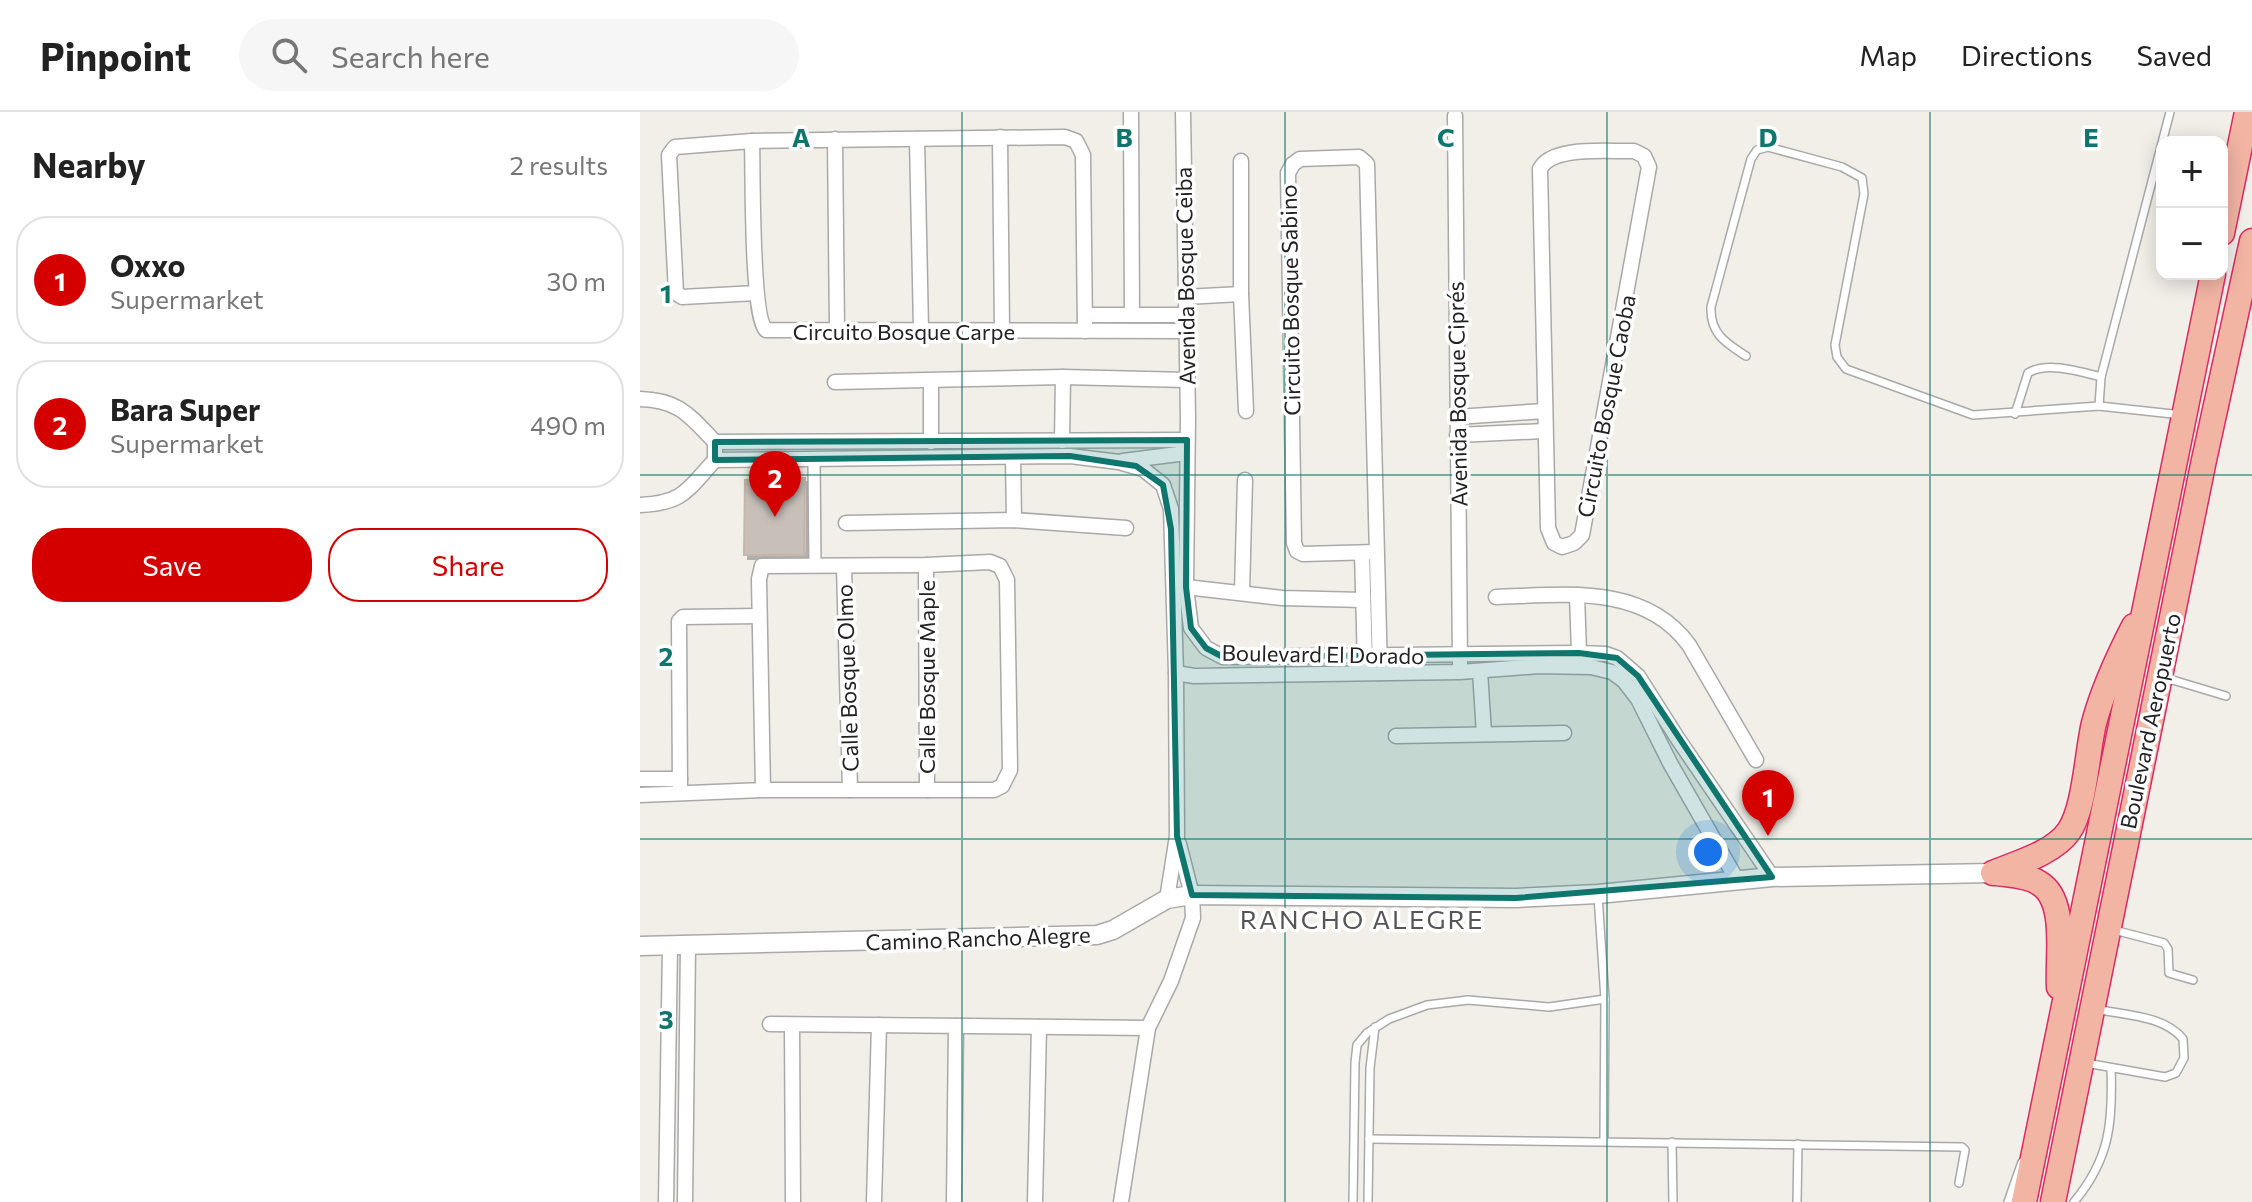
<!DOCTYPE html>
<meta charset="utf-8">
<style>
:root{--surface:#fff;--page:#f6f6f6;--text:#222;--muted:#767676;--line:#e0e0e0;--accent:#d40000}
body{margin:0;font-family:Commissioner,sans-serif;background:var(--page);color:var(--text)}
.controls{position:absolute;right:24px;top:24px;display:grid;overflow:hidden;border-radius:16px;box-shadow:0 4px 20px #0003}
.controls button{width:72px;height:72px;display:grid;place-items:center;padding:0;border:0;border-bottom:2px solid var(--line);background:var(--surface);color:var(--text);font:40px sans-serif}
.you{position:absolute;left:1068px;top:740px;width:28px;height:28px;margin:-20px;border:6px solid #fff;border-radius:50%;background:#1a73e8;box-shadow:0 0 0 12px #1a73e833}
.badge{display:grid;place-items:center;width:52px;height:52px;border-radius:50%;background:var(--accent);color:#fff;font-size:26px;font-weight:700}
.pin{position:absolute;translate:-50% -66px;filter:drop-shadow(0 2px 4px #0008)}
.pin::after{content:'';position:absolute;top:42px;width:28px;height:24px;background:inherit;clip-path:polygon(0 0,100% 0,50% 100%)}
.list{margin:0;padding:0;list-style:none}
h2{display:flex;justify-content:space-between;align-items:center;height:104px;margin:0;padding:0 32px;font-size:34px}
h2 small{font-size:26px;font-weight:400;color:var(--muted)}
.list li{display:grid;grid-template-columns:52px 1fr auto;gap:24px;align-items:center;box-sizing:border-box;height:128px;margin:0 16px 16px;padding:0 16px;border:2px solid var(--line);border-radius:32px}
.list b{display:block;font-size:30px;white-space:nowrap}
.list p{margin:0;font-size:26px;white-space:nowrap;color:var(--muted)}
.list em{font-size:26px;font-style:normal;color:var(--muted)}
.actions{display:flex;gap:16px;padding:24px 32px}
.actions a{flex:1;padding:18px 0;border:2px solid var(--accent);border-radius:32px;text-align:center;font-size:28px;color:var(--accent)}
.actions .main{background:var(--accent);color:#fff}
.icon{flex:none;width:44px;height:44px;fill:none;stroke:currentColor;stroke-width:2;stroke-linecap:round;stroke-linejoin:round}
.map{position:relative;flex:none;width:1612px;height:1090px;overflow:hidden}
header{display:flex;align-items:center;gap:48px;box-sizing:border-box;height:112px;padding:0 40px;background:var(--surface);border-bottom:2px solid var(--line)}
header strong{font-size:38px}
nav{display:flex;gap:44px;margin-inline-start:auto;font-size:28px}
.search{width:560px;height:72px;background:var(--page);display:flex;align-items:center;gap:20px;box-sizing:border-box;padding:0 28px;border-radius:44px;color:var(--muted);font-size:30px}
main{display:flex}
aside{flex:1;background:var(--surface)}
.map>svg:first-child{display:block}
</style>
<header>
<strong>Pinpoint</strong>
<div class="search"><svg class="icon" aria-label="search" viewBox="0 0 24 24"><circle cx="10" cy="10" r="6"/><path d="M15 15l6 6"/></svg>Search here</div>
<nav><a>Map</a><a>Directions</a><a>Saved</a></nav>
</header>
<main>
<aside>
<h2>Nearby<small>2 results</small></h2>
<ul class="list">
<li><span class="badge">1</span><div><b>Oxxo</b><p>Supermarket</p></div><em>30 m</em></li>
<li><span class="badge">2</span><div><b>Bara Super</b><p>Supermarket</p></div><em>490 m</em></li>
</ul>
<div class="actions"><a class="main">Save</a><a>Share</a></div>
</aside>
<div class="map">
<svg width="1612" height="1090" viewBox="0 0 1612 1090">
<defs>
<filter id="shadow"><feDropShadow dx="4" dy="4" stdDeviation="0" flood-color="#0004"/></filter>
</defs>
<rect width="100%" height="100%" fill="#f2efe9"/>
<path fill="#c7bfb8" stroke="#c4b6ab" stroke-width="2" filter="url(#shadow)" d="M 165,366 L 164,443 L 104,443 L 105,368 Z"/>
<g fill="none" stroke-linecap="round" stroke-linejoin="round">
<g stroke="#a9a9a9" stroke-width="10">
<g id="service">
<path d="M 1106,244 C 1086,231 1070,222 1071,195 L 1111,47 L 1117,38 L 1128,35 L 1202,55 L 1222,66 L 1224,82 L 1195,233 L 1197,245 L 1206,257 L 1333,303 L 1459,294 L 1542,303"/>
<path d="M 1461,265 L 1530,0"/>
<path d="M 1375,302 L 1388,261 C 1407,249 1441,260 1461,265 L 1459,294"/>
<path d="M 1526,566 L 1586,584"/>
<path d="M 1474,818 L 1524,831 L 1528,837 L 1529,861 L 1553,868"/>
<path d="M 1446,951 L 1525,965 L 1536,961 L 1544,946 L 1543,927 C 1524,903 1483,903 1455,897"/>
<path d="M 729,1027 L 1322,1035 L 1325,1038 L 1319,1071"/>
<path d="M 964,1029 L 965,887"/>
<path d="M 1032,1030 L 1033,1090"/>
<path d="M 713,1090 L 715,951 L 717,933 L 727,921 L 749,907 L 787,893 L 828,888 L 909,895 L 965,887 L 958,784"/>
<path d="M 728,1090 L 730,956 L 735,915"/>
<path d="M 1157,1090 L 1158,1032"/>
<path d="M 1368,1090 L 1382,1050"/>
<path d="M 1434,1090 C 1470,1047 1473,1010 1471,956"/>
</g>
</g>
<g stroke="#a9a9a9" stroke-width="14">
<path id="pedestrian" d="M 174,347 L 175,453"/>
</g>
<g stroke="#a9a9a9" stroke-width="17">
<g id="minor">
<path d="M 491,0 L 492,203"/>
<path d="M 543,0 L 548,306 L 546,475 L 551,516 L 566,536 L 583,545 L 939,541 L 966,542 L 977,546 L 998,564 L 1038,627 L 1132,765"/>
<path d="M 815,4 L 820,552"/>
<path d="M 360,25 L 362,218"/>
<path d="M 195,27 L 197,218"/>
<path d="M 277,27 L 281,217"/>
<path d="M 112,29 C 113,58 111,204 126,218 L 546,219"/>
<path d="M 994,39 L 1004,44 L 1009,55 L 942,423 L 934,431 L 922,435 L 914,431 L 908,416 L 900,57 C 912,33 969,40 994,39 Z"/>
<path d="M 601,49 L 601,182 L 606,299"/>
<path d="M 116,181 L 42,185 L 36,181 L 29,43 L 35,35 L 112,29 L 425,25 L 436,29 L 443,43 L 445,219"/>
<path d="M 545,185 L 601,182"/>
<path d="M 446,203 L 544,203"/>
<path d="M 195,270 L 423,265 L 547,268"/>
<path d="M 0,287 C 39,288 49,303 75,330 L 75,348 C 47,378 44,391 0,393"/>
<path d="M 817,305 L 904,299"/>
<path d="M 817,323 L 904,319"/>
<path d="M 422,329 L 423,265"/>
<path d="M 75,330 L 547,328"/>
<path d="M 291,330 L 291,269"/>
<path d="M 373,345 L 374,408"/>
<path d="M 75,348 L 430,344 L 479,350 L 503,357 L 523,373 L 531,397 L 536,561 L 537,724 L 527,787"/>
<path d="M 483,349 L 546,341"/>
<path d="M 206,411 L 374,408 L 486,416"/>
<path d="M 736,440 L 663,442 L 657,439 L 654,431 L 648,61 L 653,52 L 660,47 L 719,45 L 727,52 L 740,561"/>
<path d="M 722,441 L 725,553"/>
<path d="M 286,453 L 287,678"/>
<path d="M 204,454 L 210,678"/>
<path d="M 546,475 L 642,486 L 723,488"/>
<path d="M 602,480 L 605,368"/>
<path d="M 937,483 L 939,541"/>
<path d="M 856,485 C 923,483 1004,471 1049,533 L 1116,648"/>
<path d="M 840,559 L 844,622"/>
<path d="M 536,561 L 554,564 L 820,560 L 899,554 L 951,555 L 972,560 L 984,569 L 998,587 L 1030,651 L 1097,768"/>
<path d="M 756,624 L 924,621"/>
<path d="M 0,667 L 40,667"/>
<path d="M 40,681 L 39,509 L 43,505 L 119,504"/>
<path d="M 0,683 L 123,678 L 354,678 L 362,674 L 370,658 L 367,468 L 360,454 L 350,450 L 286,453 L 122,454 L 119,467 L 123,678"/>
<path d="M 130,912 L 508,916"/>
<path d="M 152,913 L 153,1090"/>
<path d="M 26,1090 L 30,834"/>
<path d="M 45,1090 L 48,834"/>
<path d="M 234,1090 L 239,913"/>
<path d="M 314,1090 L 316,914"/>
<path d="M 395,1090 L 399,915"/>
<path d="M 481,1090 L 508,916 L 531,869 L 553,806 L 552,783 L 539,732"/>
</g>
</g>
<g stroke="#a9a9a9" stroke-width="21">
<path id="tertiary" d="M 0,834 L 457,823 L 473,818 L 527,787 L 552,783 L 876,786 L 958,782 L 1132,765 L 1353,761"/>
</g>
<g stroke="#dc2a67" stroke-width="27">
<g id="trunk">
<path d="M 1582,121 L 1607,0"/>
<path d="M 1353,761 C 1377,751 1414,741 1429,719 C 1445,696 1447,640 1454,611 C 1463,577 1478,545 1494,514"/>
<path d="M 1356,761 C 1370,763 1387,763 1399,771 C 1428,788 1417,845 1419,875"/>
<path d="M 1384,1090 L 1573,162"/>
<path d="M 1413,1090 L 1564,348 L 1612,129"/>
</g>
</g>
<use href="#service" stroke="#fff" stroke-width="7"/>
<use href="#pedestrian" stroke="#fff" stroke-width="11"/>
<use href="#minor" stroke="#fff" stroke-width="14"/>
<use href="#tertiary" stroke="#fff" stroke-width="18"/>
<use href="#trunk" stroke="#f2b4a3" stroke-width="24"/>
</g>
<path fill="#0f766e" fill-opacity="0.2" stroke="#0f766e" stroke-width="6" stroke-linejoin="round" d="M 547,328 L 546,475 L 551,516 L 566,536 L 583,545 L 939,541 L 977,546 L 998,564 L 1132,765 L 876,786 L 552,783 L 537,724 L 531,417 L 523,373 L 496,354 L 430,344 L 75,348 L 75,330 Z"/>
<path fill="none" stroke="#0f766e" stroke-width="2" stroke-opacity="0.55" d="M 322,0 L 322,1090M 645,0 L 645,1090M 967,0 L 967,1090M 1290,0 L 1290,1090M 0,363 L 1612,363M 0,727 L 1612,727"/>
<g text-anchor="middle" dominant-baseline="central" stroke-width="7" stroke-linejoin="round" paint-order="stroke">
<g font-size="22" fill="#222" stroke="#fff">
<text transform="translate(545 164) rotate(-91)">Avenida Bosque Ceiba</text>
<text transform="translate(650 188) rotate(-91)">Circuito Bosque Sabino</text>
<text x="264" y="219">Circuito Bosque Carpe</text>
<text transform="translate(817 282) rotate(-91)">Avenida Bosque Ciprés</text>
<text transform="translate(966 294) rotate(-79)">Circuito Bosque Caoba</text>
<text transform="translate(683 542) rotate(1)">Boulevard El Dorado</text>
<text transform="translate(286 565) rotate(-90)">Calle Bosque Maple</text>
<text transform="translate(207 566) rotate(-92)">Calle Bosque Olmo</text>
<text transform="translate(1510 609) rotate(-78)">Boulevard Aeropuerto</text>
<text transform="translate(338 826) rotate(-2)">Camino Rancho Alegre</text>
</g>
<g font-size="26" letter-spacing="2" fill="#555" stroke="#fff">
<text x="722" y="806">RANCHO ALEGRE</text>
</g>
</g>
<g font-size="26" text-anchor="middle" font-weight="bold" fill="#0f766e" stroke="#fff" stroke-width="7" stroke-linejoin="round" paint-order="stroke">
<text x="161" y="35">A</text>
<text x="484" y="35">B</text>
<text x="806" y="35">C</text>
<text x="1128" y="35">D</text>
<text x="1451" y="35">E</text>
<text x="26" y="191">1</text>
<text x="26" y="554">2</text>
<text x="26" y="917">3</text>
</g>
</svg>
<div class="controls">
<button>+</button>
<button>−</button>
</div>
<div class="you"></div>
<div class="pin badge" style="left:1128px;top:724px">1</div>
<div class="pin badge" style="left:135px;top:405px">2</div>
</div>
</main>
